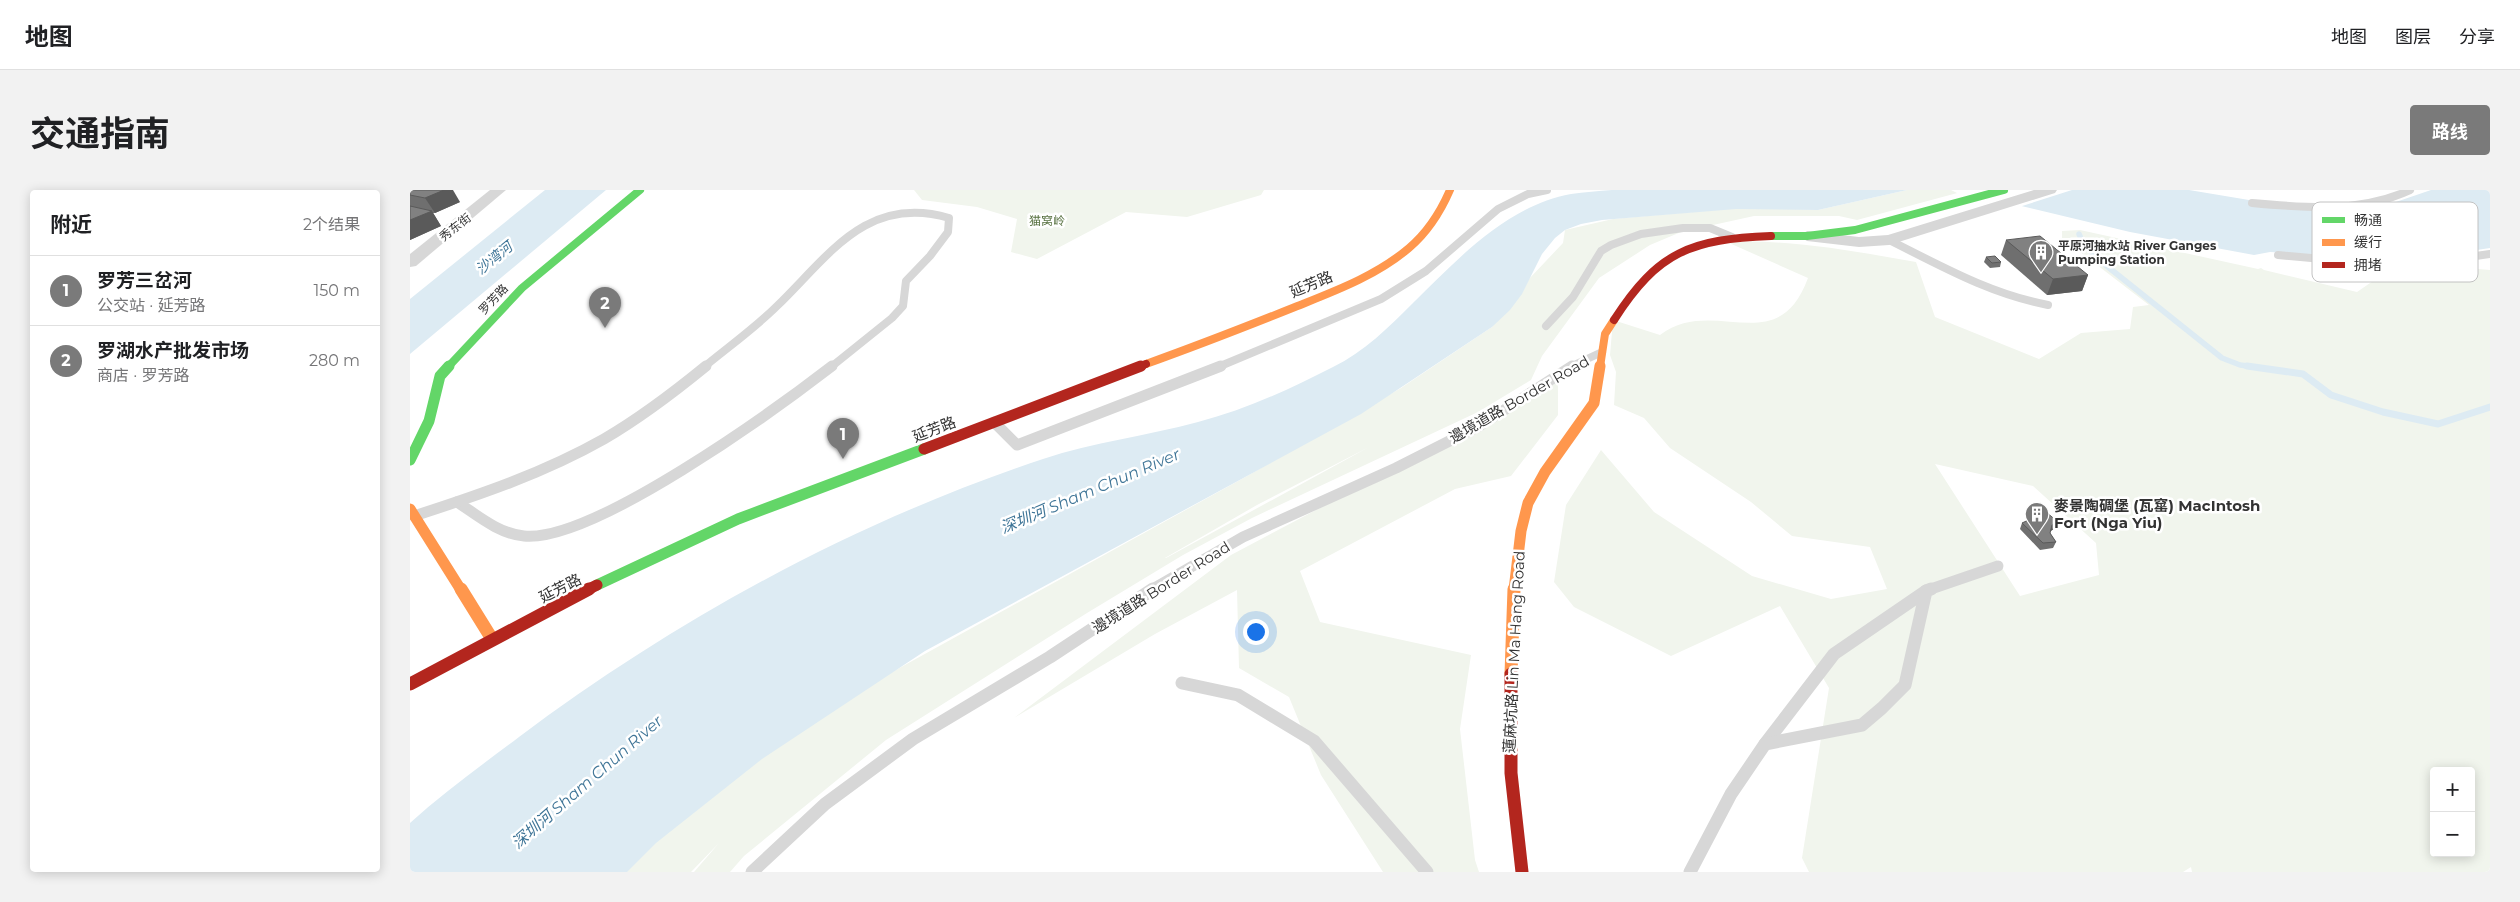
<!DOCTYPE html>
<html lang="zh">
<meta charset="utf-8">
<style>
:root{--surface:#fff;--page:#f2f2f2;--text:#202124;--muted:#757577;--line:#e0e0e0;--accent:#7a7a7a}
body{margin:0;font-family:Montserrat,"Noto Sans SC",sans-serif;background:var(--page);color:var(--text)}
.controls{position:absolute;right:15px;bottom:15px;display:grid;overflow:hidden;border-radius:5px;box-shadow:0 2px 12px #0003}
.controls button{width:45px;height:45px;display:grid;place-items:center;padding:0;border:0;border-bottom:1px solid var(--line);background:var(--surface);color:var(--text);font:25px sans-serif}
.you{position:absolute;left:845px;top:441px;width:18px;height:18px;margin:-12px;border:4px solid #fff;border-radius:50%;background:#1a73e8;box-shadow:0 0 0 8px #1a73e833}
.badge{display:grid;place-items:center;width:32px;height:32px;border-radius:50%;background:var(--accent);color:#fff;font-size:16px;font-weight:700}
.pin{position:absolute;translate:-50% -41px;filter:drop-shadow(0 1px 2px #0008)}
.pin::after{content:'';position:absolute;top:26px;width:18px;height:15px;background:inherit;clip-path:polygon(0 0,100% 0,50% 100%)}
.list{margin:0;padding:0;list-style:none}
h2{display:flex;justify-content:space-between;align-items:center;height:65px;margin:0;padding:0 20px;font-size:21px}
h2 small{font-size:16px;font-weight:400;color:var(--muted)}
.list li{display:grid;grid-template-columns:32px 1fr auto;gap:15px;align-items:center;box-sizing:border-box;height:70px;padding:0 20px;border-top:1px solid var(--line)}
.list b{display:block;font-size:19px;white-space:nowrap}
.list p{margin:0;font-size:16px;white-space:nowrap;color:var(--muted)}
.list em{font-size:16px;font-style:normal;color:var(--muted)}
.map{position:relative;flex:none;width:2080px;height:682px;overflow:hidden;border-radius:5px}
header{display:flex;align-items:center;gap:30px;box-sizing:border-box;height:70px;padding:0 25px;background:var(--surface);border-bottom:1px solid var(--line)}
header strong{font-size:24px}
nav{display:flex;gap:28px;margin-inline-start:auto;font-size:18px}
.intro{display:flex;align-items:center;justify-content:space-between;box-sizing:border-box;height:120px;padding:0 30px}
h1{margin:0;font-size:35px}
.button{padding:12px 22px;border-radius:5px;background:var(--accent);color:#fff;font-size:18px;font-weight:700}
main{display:flex;gap:30px;padding:0 30px}
aside{flex:1;background:var(--surface);border-radius:5px;box-shadow:0 2px 12px #0003}
.map>svg:first-child{display:block}
</style>
<header>
<strong>地图</strong>
<nav><a>地图</a><a>图层</a><a>分享</a></nav>
</header>
<div class="intro"><h1>交通指南</h1><a class="button">路线</a></div>
<main>
<aside>
<h2>附近<small>2个结果</small></h2>
<ul class="list">
<li><span class="badge">1</span><div><b>罗芳三岔河</b><p>公交站 · 延芳路</p></div><em>150 m</em></li>
<li><span class="badge">2</span><div><b>罗湖水产批发市场</b><p>商店 · 罗芳路</p></div><em>280 m</em></li>
</ul>
</aside>
<div class="map">
<svg width="2080" height="682" viewBox="0 0 2080 682">
<rect width="100%" height="100%" fill="#fff"/>
<g fill="#f1f5ed" fill-rule="evenodd">
<path d="M 504,0 L 854,0 L 851,5 L 777,27 L 716,22 L 627,69 L 601,62 L 607,29 L 567,17 L 512,10 Z"/>
<path d="M 1497,0 L 1549,0 L 1551,2 L 1447,30 L 1429,26 L 1344,26 L 1271,42 L 1240,55 L 1189,88 L 1132,166 L 1121,190 L 1068,222 L 842,328 L 773,365 L 677,423 L 476,550 L 334,666 L 320,682 L 284,682 L 309,653 L 281,682 L 210,682 L 370,544 L 839,285 L 991,198 L 1082,137 L 1118,90 L 1153,53 L 1155,40 L 1203,29 L 1340,17 L 1408,20 ZM 959,257 L 756,368 L 755,368 L 847,315 Z"/>
<path d="M 1670,40 L 1848,79 L 1851,78 L 1854,80 L 1947,102 L 1963,91 L 2060,90 L 2068,79 L 2080,80 L 2080,682 L 1782,682 L 1781,677 L 1773,682 L 1399,682 L 1392,668 L 1419,498 L 1370,416 L 1261,466 L 1164,417 L 1144,392 L 1156,315 L 1191,260 L 1244,322 L 1342,386 L 1421,409 L 1477,399 L 1460,357 L 1382,346 L 1341,312 L 1260,258 L 1234,228 L 1204,215 L 1206,182 L 1200,165 L 1203,130 L 1250,145 C 1304,104 1367,172 1398,88 L 1317,52 C 1381,49 1443,61 1506,72 L 1525,127 L 1629,169 L 1671,143 L 1720,139 L 1723,117 L 1739,115 L 1652,48 L 1652,41 ZM 1525,274 L 1623,296 L 1686,353 L 1689,385 L 1610,406 ZM 2024,581 L 2061,581 L 2061,663 L 2024,663 Z"/>
<path d="M 1148,192 L 1148,225 L 1101,286 L 1045,299 L 890,381 L 910,432 L 1061,465 L 1050,539 L 1065,670 L 1069,682 L 973,682 L 911,585 L 879,507 L 829,478 L 827,400 L 745,444 L 604,528 L 821,365 Z"/>
</g>
<g fill="#ddebf3">
<path d="M 135,0 L 196,0 L 0,164 L 0,109 Z"/>
<path d="M 1202,0 L 1497,0 L 1408,20 L 1326,19 L 1192,30 L 1171,34 L 1155,40 L 1145,48 L 1132,64 L 1112,104 L 1100,120 L 1082,137 L 951,224 L 515,461 L 352,569 L 246,653 L 217,682 L 0,682 L 0,633 C 34,602 72,575 109,547 C 268,428 444,332 633,269 C 684,252 736,246 788,232 C 835,220 880,199 923,177 C 954,162 979,137 1003,113 C 1048,69 1096,16 1161,4 C 1174,2 1189,1 1202,0 Z"/>
<path d="M 1544,0 L 1779,0 L 1839,10 L 1861,18 L 1929,20 L 1980,14 L 2021,0 L 2080,0 L 2080,58 L 2001,70 L 1860,62 L 1844,65 L 1720,42 Z"/>
</g>
<path fill="#fff" d="M 1541,0 L 1662,0 L 1609,17 L 1580,9 L 1563,11 Z"/>
<g fill="none" stroke-linecap="round" stroke-linejoin="round">
<path stroke="#ddebf3" stroke-width="5.5" d="M 1669,44 L 1674,55 L 1688,69 L 1812,168 L 1830,175 L 1845,177"/>
<path stroke="#ddebf3" stroke-width="7" d="M 1837,176 L 1893,184 L 1921,205 L 1973,222 L 2028,234 L 2080,217"/>
<g stroke="#d7d7d7" stroke-width="8">
<path d="M 1842,13 C 1896,18 1950,23 2000,0"/>
<path d="M 1479,50 C 1531,76 1580,104 1638,115"/>
<path d="M 1868,65 C 1939,72 2009,76 2080,64"/>
<path d="M 1136,136 L 1163,107 L 1191,61 L 1201,55 L 1231,44 L 1273,38 L 1300,38 L 1322,47"/>
<path d="M 294,177 C 318,157 345,138 367,116 C 418,67 456,4 539,28 L 538,42 L 520,66 L 496,91 L 493,116 L 482,128 L 421,177"/>
<path d="M 808,177 L 971,109 L 1016,81 L 1088,19 L 1118,4 L 1137,0"/>
<path d="M 1160,177 L 1192,162"/>
</g>
<g stroke="#d7d7d7" stroke-width="11">
<path d="M 584,232 L 607,255 L 811,176"/>
<path d="M 47,312 C 67,325 89,344 114,346 C 182,353 365,220 422,176"/>
<path d="M 4,326 C 69,305 134,283 194,249 C 230,228 263,203 296,176"/>
<path d="M 741,400 L 833,347 L 986,278 L 1071,235 L 1162,176"/>
<path d="M 1518,400 L 1588,376"/>
</g>
<g stroke="#d7d7d7" stroke-width="13">
<path d="M 772,493 L 828,505 L 904,551 L 1017,682"/>
<path d="M 1355,554 L 1424,464 L 1516,401"/>
<path d="M 342,682 L 415,614 L 503,549 L 640,467 L 743,399"/>
<path d="M 1280,682 L 1321,604 L 1355,554 L 1452,535 L 1472,518 L 1495,495 L 1516,401 L 1521,399"/>
</g>
<g fill="#d7d7d7" fill-rule="evenodd">
<path d="M 80,0 L 96,0 L 6,76 L 0,77 L 0,64 Z"/>
<path d="M 1624,0 L 1647,0 L 1645,3 L 1479,55 L 1449,57 L 1397,51 L 1389,46 L 1397,41 L 1449,47 L 1478,45 Z"/>
</g>
<g stroke="#63d668" stroke-width="8">
<path d="M 1361,46 L 1397,46 L 1445,40 L 1594,0"/>
<path d="M 38,177 L 112,98 L 230,0"/>
</g>
<g stroke="#63d668" stroke-width="11">
<path d="M 0,270 L 19,231 L 30,186 L 39,176"/>
<path d="M 187,395 L 328,329 L 514,259"/>
</g>
<g stroke="#ff974d" stroke-width="8">
<path d="M 736,174 C 786,156 835,137 885,117 C 925,101 966,86 999,58 C 1018,42 1030,23 1040,0"/>
<path d="M 1190,177 L 1195,144 L 1204,130"/>
</g>
<g stroke="#ff974d" stroke-width="11">
<path d="M 0,319 L 51,400"/>
<path d="M 1104,400 L 1111,341 L 1118,313 L 1135,282 L 1184,213 L 1190,176"/>
</g>
<g stroke="#ff974d" stroke-width="13">
<path d="M 51,399 L 82,449"/>
<path d="M 1101,484 L 1104,399"/>
</g>
<g stroke="#b3261e" stroke-width="8">
<path d="M 1204,130 C 1248,61 1282,49 1361,46"/>
<path d="M 728,177 L 736,174"/>
</g>
<g stroke="#b3261e" stroke-width="11">
<path d="M 514,259 L 731,176"/>
<path d="M 177,400 L 187,395"/>
</g>
<g stroke="#b3261e" stroke-width="13">
<path d="M 1101,484 L 1101,583 L 1112,682"/>
<path d="M 0,494 L 179,399"/>
</g>
</g>
<g fill="#6f6f6f">
<path d="M 0,0 L 50,12 L 25,23 L 23,23 L 31,36 L 0,50 Z"/>
<path d="M 1596,50 L 1678,85 L 1672,101 L 1637,105 L 1591,65 Z"/>
<path d="M 1576,67 L 1591,72 L 1590,77 L 1580,78 L 1574,72 Z"/>
<path d="M 1648,332 L 1645,338 L 1641,341 L 1640,343 L 1646,352 L 1643,358 L 1630,360 L 1610,339 L 1612,333 Z"/>
</g>
<g fill="#5a5a5a">
<path d="M 18,0 L 43,0 L 50,12 L 25,23 L 15,8 Z"/>
<path d="M 22,21 L 31,36 L 0,50 L 0,30 Z"/>
<path d="M 1678,85 L 1672,101 L 1637,105 L 1643,89 Z"/>
<path d="M 1648,332 L 1645,338 L 1639,342 L 1642,335 Z"/>
</g>
<g fill="#818181" stroke="#5a5a5a">
<path d="M 0,0 L 34,0 L 15,8 L 0,5 Z"/>
<path d="M 0,16 L 22,21 L 0,30 Z"/>
<path d="M 1630,46 L 1678,85 L 1643,89 L 1596,50 Z"/>
<path d="M 1585,66 L 1591,72 L 1582,73 L 1576,67 Z"/>
<path d="M 1636,322 L 1648,332 L 1642,335 L 1640,343 L 1646,352 L 1633,353 L 1612,333 Z"/>
</g>
<defs>
<g id="building-pin" transform="scale(1.25)"><path d="M0 17L-7.5 6A9.5 9.5 0 1 1 7.5 6Z" fill="#7a7a7a" stroke="#fff"/><path d="M-4-6H4V6H1V3H-1V6H-4ZM-2.5-4.3h1.7v1.8h-1.7ZM.8-4.3h1.7v1.8H.8ZM-2.5-1h1.7V.8h-1.7ZM.8-1h1.7V.8H.8Z" fill="#fff"/></g>
</defs>
<g fill-rule="evenodd">
<use href="#building-pin" x="1631" y="62"/>
<use href="#building-pin" x="1627" y="324"/>
</g>
<g text-anchor="middle" dominant-baseline="central" stroke-width="5" stroke-linejoin="round" paint-order="stroke">
<g font-size="12" fill="#56703f" stroke="#fff">
<text x="637" y="30">猫窝岭</text>
</g>
<g font-size="12" fill="#333" stroke="#fff">
<text transform="translate(45 37) rotate(-38)">秀东街</text>
<text transform="translate(83 109) rotate(-47)">罗芳路</text>
</g>
<g font-size="12" font-weight="bold" fill="#333" stroke="#fff" text-anchor="start">
<text x="1648" y="55">平原河抽水站 River Ganges<tspan x="1648" dy="14">Pumping Station</tspan></text>
</g>
<g font-size="14" font-style="italic" fill="#3f7597" stroke="#fff">
<text transform="translate(84 68) rotate(-39)">沙湾河</text>
</g>
<g font-size="15" fill="#333" stroke="#fff">
<text transform="translate(901 94) rotate(-23)">延芳路</text>
<text transform="translate(1109 209) rotate(-30)">邊境道路 Border Road</text>
<text transform="translate(524 239) rotate(-21)">延芳路</text>
<text transform="translate(751 397) rotate(-32)">邊境道路 Border Road</text>
<text transform="translate(150 398) rotate(-27)">延芳路</text>
<text transform="translate(1104 462) rotate(-87)">蓮麻坑路 Lin Ma Hang Road</text>
</g>
<g font-size="15" font-weight="bold" fill="#333" stroke="#fff" text-anchor="start">
<text x="1644" y="315">麥景陶碉堡 (瓦窰) MacIntosh<tspan x="1644" dy="17">Fort (Nga Yiu)</tspan></text>
</g>
<g font-size="16" font-style="italic" fill="#3f7597" stroke="#fff">
<text transform="translate(680 301) rotate(-23)">深圳河 Sham Chun River</text>
<text transform="translate(177 592) rotate(-41)">深圳河 Sham Chun River</text>
</g>
</g>
<rect x="1902" y="12" width="166" height="80" rx="8" fill="#fff" stroke="#c2c2c2" stroke-width="1"/>
<rect x="1912" y="27" width="23" height="6" fill="#63d668"/>
<rect x="1912" y="49" width="23" height="7" fill="#ff974d"/>
<rect x="1912" y="72" width="23" height="6" fill="#b3261e"/>
<g font-size="14" fill="#333">
<text x="1944" y="35">畅通</text>
<text x="1944" y="57">缓行</text>
<text x="1944" y="80">拥堵</text>
</g>
</svg>
<div class="controls">
<button>+</button>
<button>−</button>
</div>
<div class="you"></div>
<div class="pin badge" style="left:433px;top:269px">1</div>
<div class="pin badge" style="left:195px;top:138px">2</div>
</div>
</main>
